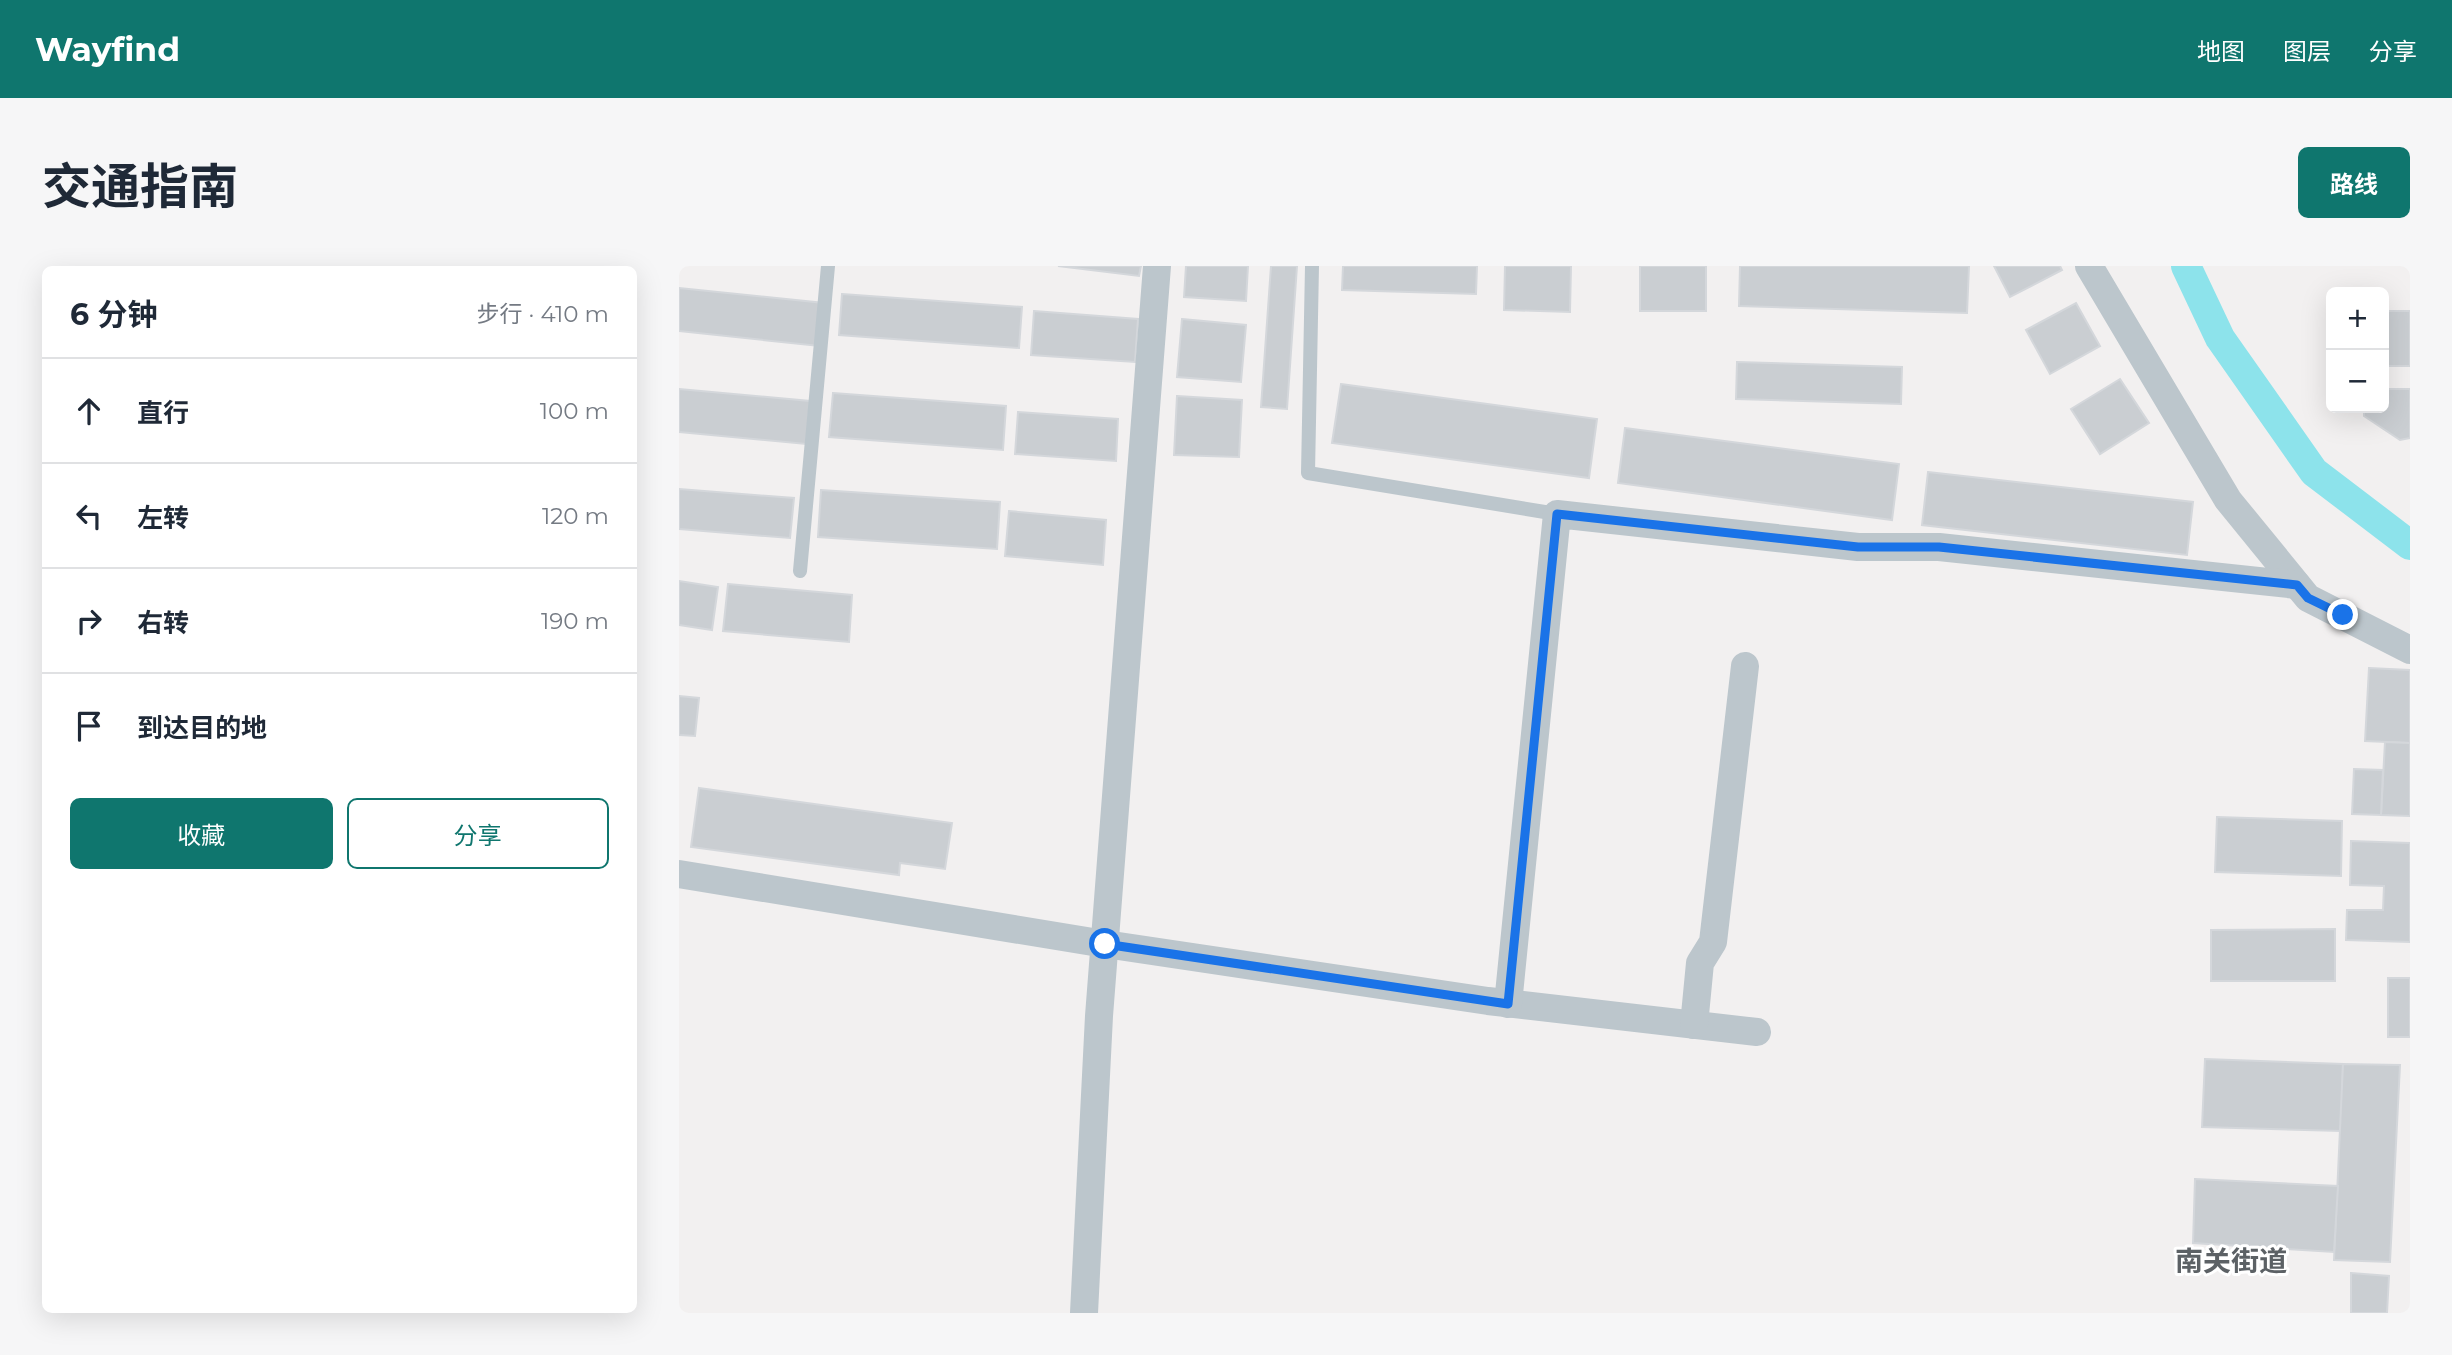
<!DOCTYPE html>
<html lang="zh">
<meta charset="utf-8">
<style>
:root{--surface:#fff;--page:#f6f6f7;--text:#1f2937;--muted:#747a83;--line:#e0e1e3;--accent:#0f766e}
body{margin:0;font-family:Montserrat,"Noto Sans SC",sans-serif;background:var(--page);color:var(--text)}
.controls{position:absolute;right:21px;top:21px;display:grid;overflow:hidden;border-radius:10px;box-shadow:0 7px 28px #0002}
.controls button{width:63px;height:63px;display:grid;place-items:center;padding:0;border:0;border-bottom:2px solid var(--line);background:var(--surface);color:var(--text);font:35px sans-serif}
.stop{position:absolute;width:21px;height:21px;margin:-16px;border:5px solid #1a73e8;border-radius:50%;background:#fff}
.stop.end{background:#1a73e8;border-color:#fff;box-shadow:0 2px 7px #0008}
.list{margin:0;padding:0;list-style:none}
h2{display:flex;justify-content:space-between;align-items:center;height:91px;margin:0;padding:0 28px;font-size:30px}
h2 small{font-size:23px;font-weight:400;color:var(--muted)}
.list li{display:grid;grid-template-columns:46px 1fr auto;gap:21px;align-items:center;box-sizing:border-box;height:105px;padding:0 28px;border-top:2px solid var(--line)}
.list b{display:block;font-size:26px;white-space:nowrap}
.list em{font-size:23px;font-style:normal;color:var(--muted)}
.actions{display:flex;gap:14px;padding:21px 28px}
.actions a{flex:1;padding:16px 0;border:2px solid var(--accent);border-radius:10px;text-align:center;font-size:24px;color:var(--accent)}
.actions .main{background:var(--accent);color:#fff}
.icon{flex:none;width:38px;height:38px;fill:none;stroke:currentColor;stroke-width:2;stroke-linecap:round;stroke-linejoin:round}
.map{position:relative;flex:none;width:1731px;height:1047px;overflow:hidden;border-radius:10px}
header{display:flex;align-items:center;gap:42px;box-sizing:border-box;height:98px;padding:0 35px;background:var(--accent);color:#fff}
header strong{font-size:33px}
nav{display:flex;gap:38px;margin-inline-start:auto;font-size:24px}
.intro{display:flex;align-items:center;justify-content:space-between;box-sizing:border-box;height:168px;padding:0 42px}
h1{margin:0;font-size:49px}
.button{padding:18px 32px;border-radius:10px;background:var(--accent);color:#fff;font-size:24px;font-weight:700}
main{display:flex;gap:42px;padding:0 42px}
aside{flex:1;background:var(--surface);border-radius:10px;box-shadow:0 7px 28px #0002}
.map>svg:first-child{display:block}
</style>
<header>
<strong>Wayfind</strong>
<nav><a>地图</a><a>图层</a><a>分享</a></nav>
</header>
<div class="intro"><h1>交通指南</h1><a class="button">路线</a></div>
<main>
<aside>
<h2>6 分钟<small>步行 · 410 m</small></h2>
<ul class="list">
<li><svg class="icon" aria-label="ahead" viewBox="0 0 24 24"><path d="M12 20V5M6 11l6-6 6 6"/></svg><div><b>直行</b></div><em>100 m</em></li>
<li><svg class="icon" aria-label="left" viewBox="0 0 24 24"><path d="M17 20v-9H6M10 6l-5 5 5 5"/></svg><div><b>左转</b></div><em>120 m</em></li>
<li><svg class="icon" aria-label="right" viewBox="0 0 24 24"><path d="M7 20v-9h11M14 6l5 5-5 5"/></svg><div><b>右转</b></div><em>190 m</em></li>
<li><svg class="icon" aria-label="arrive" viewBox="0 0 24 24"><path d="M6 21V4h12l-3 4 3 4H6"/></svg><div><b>到达目的地</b></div></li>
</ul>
<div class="actions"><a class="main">收藏</a><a>分享</a></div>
</aside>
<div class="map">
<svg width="1731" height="1047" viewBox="0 0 1731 1047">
<rect width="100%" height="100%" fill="#f2f0f0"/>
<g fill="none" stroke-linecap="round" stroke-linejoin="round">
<path stroke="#8de3eb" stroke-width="30" d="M 1507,0 L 1541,72 L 1635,206 L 1731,279"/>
</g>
<g fill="#caced2" stroke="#d4d7db" stroke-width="2">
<path d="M 379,0 L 462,0 L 460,10 Z"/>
<path d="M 507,0 L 569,0 L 567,35 L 505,31 Z"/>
<path d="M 592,0 L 618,0 L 608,143 L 582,141 Z"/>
<path d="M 664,0 L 798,0 L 797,28 L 663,24 Z"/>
<path d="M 826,0 L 892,0 L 891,46 L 825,44 Z"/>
<rect x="961" y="0" width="66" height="45"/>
<path d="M 1061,0 L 1290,0 L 1288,47 L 1060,40 Z"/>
<path d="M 1315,0 L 1381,0 L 1383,4 L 1331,31 Z"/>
<path d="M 0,22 L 145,37 L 140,80 L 0,65 Z"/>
<path d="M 163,28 L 343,41 L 340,82 L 160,69 Z"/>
<path d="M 1397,37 L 1421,80 L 1371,108 L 1347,64 Z"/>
<path d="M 355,45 L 459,53 L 456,96 L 352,89 Z"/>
<rect x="1705" y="45" width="26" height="55"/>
<path d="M 503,53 L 567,59 L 562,116 L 498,111 Z"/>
<path d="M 1058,96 L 1223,101 L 1222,138 L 1057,133 Z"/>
<path d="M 1441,113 L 1470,157 L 1421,188 L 1392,143 Z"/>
<path d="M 662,118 L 918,153 L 910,212 L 653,177 Z"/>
<path d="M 0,123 L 131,135 L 127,178 L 0,166 Z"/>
<path d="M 1705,123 L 1731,123 L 1731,172 L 1721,174 L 1685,150 L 1685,142 L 1705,142 Z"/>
<path d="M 154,127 L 327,140 L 324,184 L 150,171 Z"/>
<path d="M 498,130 L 563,134 L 560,191 L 495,189 Z"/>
<path d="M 339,146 L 439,153 L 437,195 L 336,188 Z"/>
<path d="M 946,162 L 1220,198 L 1213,254 L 939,217 Z"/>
<path d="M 1249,206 L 1514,236 L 1508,289 L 1243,259 Z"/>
<path d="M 0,223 L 115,232 L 111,272 L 0,263 Z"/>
<path d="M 142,224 L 321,236 L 318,283 L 139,271 Z"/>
<path d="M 330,245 L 427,254 L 424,299 L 326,290 Z"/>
<path d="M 0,315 L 39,321 L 33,364 L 0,359 Z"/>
<path d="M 49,318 L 173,329 L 170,376 L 44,365 Z"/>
<path d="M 1690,402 L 1731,404 L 1731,477 L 1686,475 Z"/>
<path d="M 0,430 L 20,432 L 16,470 L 0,469 Z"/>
<path d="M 1706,476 L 1731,477 L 1731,550 L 1702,549 Z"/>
<path d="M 1675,503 L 1704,504 L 1702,549 L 1673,548 Z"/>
<path d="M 20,522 L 273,557 L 266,603 L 221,597 L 220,609 L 12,581 Z"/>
<path d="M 1538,551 L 1663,555 L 1662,610 L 1536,606 Z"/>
<path d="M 1672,575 L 1731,577 L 1731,676 L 1667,674 L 1668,644 L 1704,644 L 1705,620 L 1671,619 Z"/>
<path d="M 1656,663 L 1656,715 L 1532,715 L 1532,664 Z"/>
<rect x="1709" y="712" width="22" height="59"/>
<path d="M 1526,793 L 1664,798 L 1662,865 L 1523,861 Z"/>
<path d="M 1664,798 L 1721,799 L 1711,996 L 1655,994 Z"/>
<path d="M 1516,913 L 1659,920 L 1655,986 L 1514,977 Z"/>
<path d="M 1672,1007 L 1710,1010 L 1708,1047 L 1672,1047 Z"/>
</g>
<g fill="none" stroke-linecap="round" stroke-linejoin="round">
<g stroke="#bcc6cc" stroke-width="14">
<path d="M 633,0 L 629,207 L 878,248"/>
<path d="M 121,305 L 149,0"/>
</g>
<g stroke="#bcc6cc" stroke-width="28">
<path d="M 1410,0 L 1549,234 L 1629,332 L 1731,384"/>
<path d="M 0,608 L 426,678 L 809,735 L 1078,766"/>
<path d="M 829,738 L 878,248 L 1179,281 L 1260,281 L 1618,319"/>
<path d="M 1015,759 L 1021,697 L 1034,676 L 1066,400"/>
<path d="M 405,1047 L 420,750 L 478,0"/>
</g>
</g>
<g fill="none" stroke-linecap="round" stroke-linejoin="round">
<path stroke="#1a73e8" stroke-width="9" d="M 426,678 L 829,738 L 878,248 L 1179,281 L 1260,281 L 1618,319 L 1629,332 L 1664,349"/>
</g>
<g text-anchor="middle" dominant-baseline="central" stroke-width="6" stroke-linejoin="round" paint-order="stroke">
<g font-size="28" font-weight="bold" fill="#5c6165" stroke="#fff">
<text x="1552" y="995">南关街道</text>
</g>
</g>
</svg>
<div class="controls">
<button>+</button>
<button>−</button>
</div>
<div class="stop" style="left:426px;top:678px"></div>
<div class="stop end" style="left:1664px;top:349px"></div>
</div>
</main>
